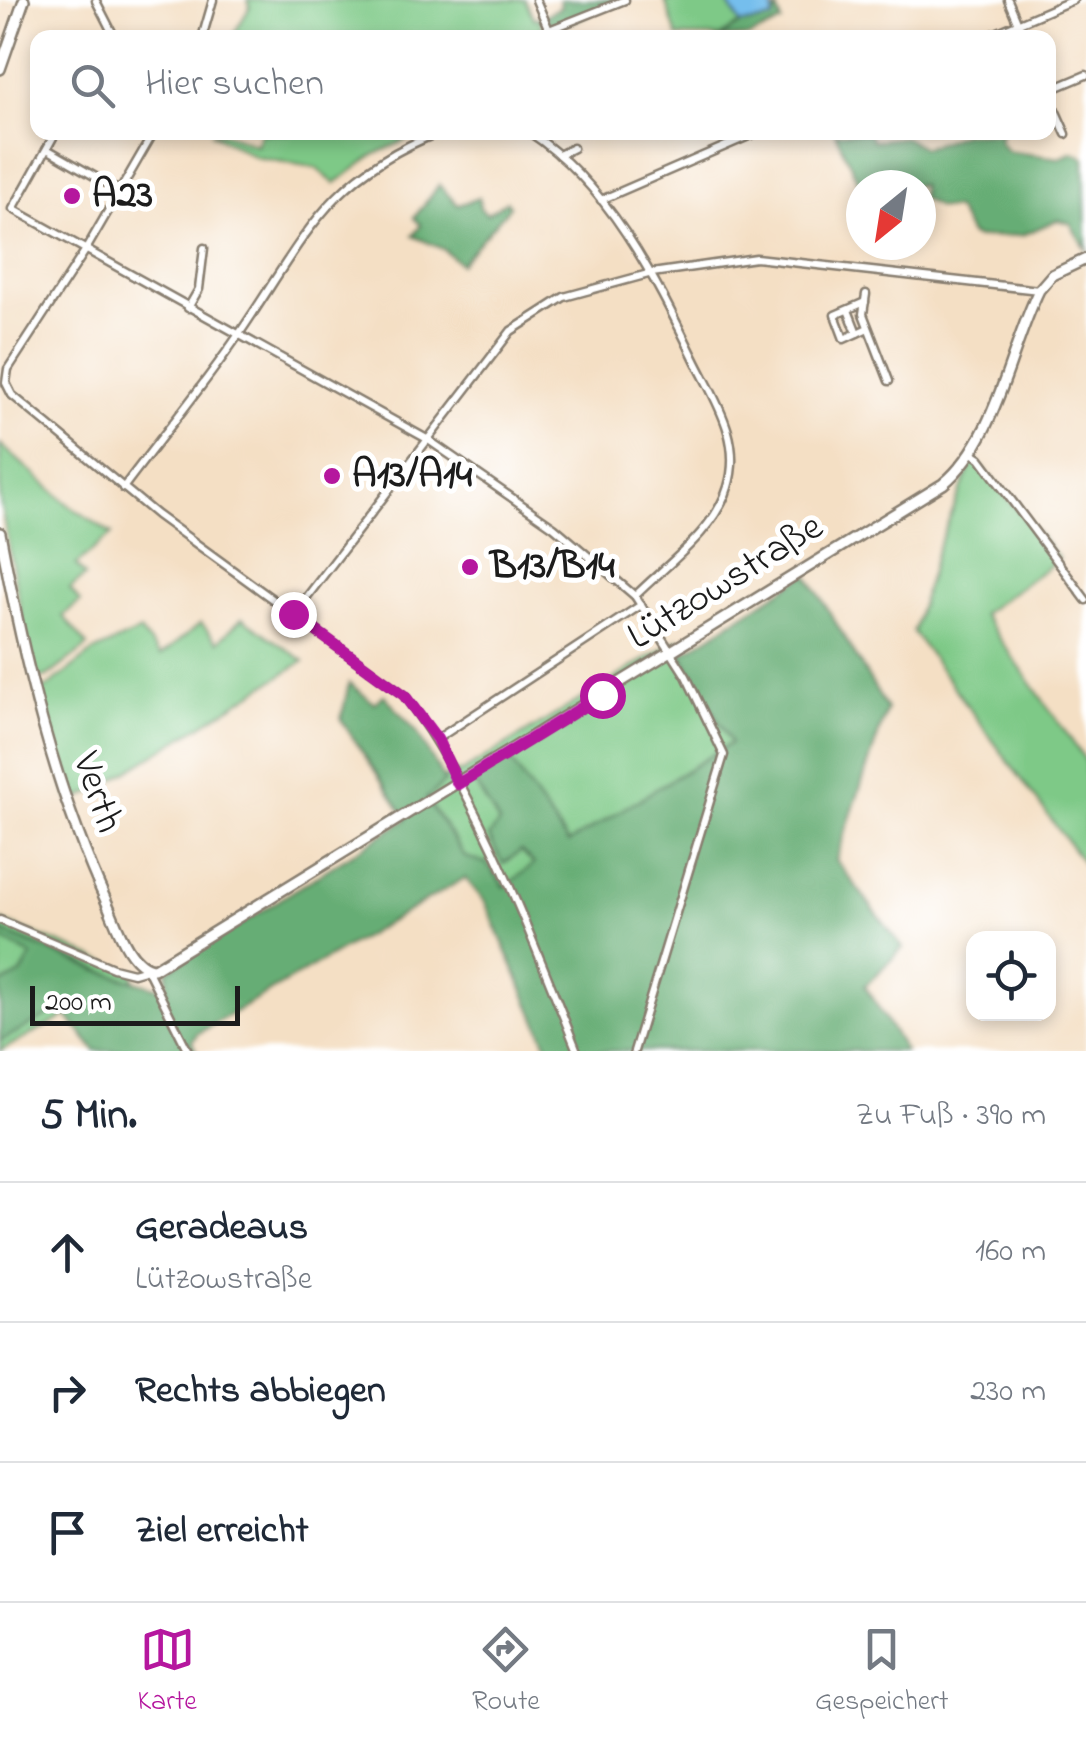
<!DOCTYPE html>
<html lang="de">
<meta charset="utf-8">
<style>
:root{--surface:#fff;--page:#f2f2f3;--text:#1f2937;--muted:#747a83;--line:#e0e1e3;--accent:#b5179e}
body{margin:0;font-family:"Indie Flower",sans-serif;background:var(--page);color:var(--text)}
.controls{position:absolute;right:30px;bottom:30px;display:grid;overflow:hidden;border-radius:20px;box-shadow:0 5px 15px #0003}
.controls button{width:90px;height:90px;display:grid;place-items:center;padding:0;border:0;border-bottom:2px solid var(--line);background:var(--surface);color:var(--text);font:50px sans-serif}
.compass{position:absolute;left:846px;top:170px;width:90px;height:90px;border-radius:50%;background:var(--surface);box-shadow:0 5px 15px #0003;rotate:210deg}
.scale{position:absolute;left:30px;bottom:25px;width:210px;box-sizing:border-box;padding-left:10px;border:5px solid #1c1c1c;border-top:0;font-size:28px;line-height:35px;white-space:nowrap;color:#1c1c1c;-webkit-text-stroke:8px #fff;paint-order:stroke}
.stop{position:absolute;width:30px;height:30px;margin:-22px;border:8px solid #b5179e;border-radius:50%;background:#fff}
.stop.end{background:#b5179e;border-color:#fff;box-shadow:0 2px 10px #0008}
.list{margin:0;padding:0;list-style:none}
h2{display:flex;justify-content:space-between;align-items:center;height:130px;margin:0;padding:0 40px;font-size:42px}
h2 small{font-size:32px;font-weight:400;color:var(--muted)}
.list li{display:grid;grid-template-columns:65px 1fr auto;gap:30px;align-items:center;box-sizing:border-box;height:140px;padding:0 40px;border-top:2px solid var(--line)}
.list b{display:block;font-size:38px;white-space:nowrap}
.list p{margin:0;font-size:32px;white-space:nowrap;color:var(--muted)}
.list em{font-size:32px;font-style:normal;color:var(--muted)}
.icon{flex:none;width:55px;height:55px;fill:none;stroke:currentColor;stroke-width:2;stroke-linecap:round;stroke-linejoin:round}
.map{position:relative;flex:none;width:1086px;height:1051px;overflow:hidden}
.search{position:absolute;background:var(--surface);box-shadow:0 5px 15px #0003;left:30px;right:30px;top:30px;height:110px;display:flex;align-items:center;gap:25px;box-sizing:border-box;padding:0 35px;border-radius:20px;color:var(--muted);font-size:38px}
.sheet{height:550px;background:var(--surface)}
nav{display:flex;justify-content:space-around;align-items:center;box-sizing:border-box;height:140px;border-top:2px solid var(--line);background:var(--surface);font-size:28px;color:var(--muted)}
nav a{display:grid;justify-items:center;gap:5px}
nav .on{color:var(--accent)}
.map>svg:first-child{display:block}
</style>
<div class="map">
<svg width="1086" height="1051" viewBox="0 0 1086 1051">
<rect width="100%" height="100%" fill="#fff"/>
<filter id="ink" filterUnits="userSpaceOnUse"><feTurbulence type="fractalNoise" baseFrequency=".01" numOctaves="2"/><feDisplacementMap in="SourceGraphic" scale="20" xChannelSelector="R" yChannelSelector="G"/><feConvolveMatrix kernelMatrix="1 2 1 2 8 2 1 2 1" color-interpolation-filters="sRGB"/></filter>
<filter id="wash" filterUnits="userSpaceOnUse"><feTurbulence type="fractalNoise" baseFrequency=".0048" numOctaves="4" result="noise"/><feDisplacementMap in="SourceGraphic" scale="40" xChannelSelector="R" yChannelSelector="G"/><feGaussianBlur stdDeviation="2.25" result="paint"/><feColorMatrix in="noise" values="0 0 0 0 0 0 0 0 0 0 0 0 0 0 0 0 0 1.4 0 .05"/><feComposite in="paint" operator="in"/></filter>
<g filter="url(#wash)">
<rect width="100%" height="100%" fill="#f4dfc4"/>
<g fill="#7ec987" stroke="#4d7252" stroke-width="2.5">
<path d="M 248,0 L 525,0 L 534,19 L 539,17 L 543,31 L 540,38 L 232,37 L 250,7 Z"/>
<path d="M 665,0 L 726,0 L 741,24 L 719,37 L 677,37 Z"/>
<path d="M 211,133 L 225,133 L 256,145 L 261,133 L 421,133 L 373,155 L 335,184 L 316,168 L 255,157 Z"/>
<path d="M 0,444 L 70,506 L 112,534 L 76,565 L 85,576 L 70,589 L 80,602 L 63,616 L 88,646 L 47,677 L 34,680 L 0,502 Z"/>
<path d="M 974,458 L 1059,559 L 982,614 L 1086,761 L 1086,867 L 913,632 L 937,550 Z"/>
<path d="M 242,618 L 304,661 L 101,788 L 70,802 L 39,701 L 41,692 L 93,652 L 140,631 L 160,656 L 201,623 L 218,642 Z"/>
<path d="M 679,639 L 682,654 L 731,743 L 568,843 L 507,757 L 472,779 L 500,823 L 503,863 L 521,851 L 535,865 L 505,887 L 486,863 L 465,857 L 426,798 C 431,788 451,770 462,772 Z"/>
<path d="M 0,920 L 133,973 L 135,984 L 0,931 Z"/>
<path d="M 0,938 L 32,955 L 21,974 L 0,985 Z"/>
<path d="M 61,1008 L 66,1016 L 0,1051 L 0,1041 Z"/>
</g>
<g fill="#66ad74" stroke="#416448" stroke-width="2.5">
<path d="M 559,0 L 625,0 L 552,29 L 545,15 L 561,7 Z"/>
<path d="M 777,9 L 782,22 L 750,37 L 719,38 L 741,24 L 773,19 Z"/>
<path d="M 835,133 L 868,133 L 873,141 L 904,137 L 924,148 L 964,133 L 1001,133 L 999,141 L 1007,151 L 1060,158 L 1073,152 L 1084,157 L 1086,250 L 1070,223 L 1057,220 L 1023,235 L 977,238 L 970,235 L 956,209 L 938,208 L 921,198 L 921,185 L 861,187 Z"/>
<path d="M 439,185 L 458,205 L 479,198 L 480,208 L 487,214 L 507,201 L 510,206 L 460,264 L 443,249 L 413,236 L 421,225 L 414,218 Z"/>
<path d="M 807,574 L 887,709 L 836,860 L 903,948 L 865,986 L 905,1051 L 550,1051 L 485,902 L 465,878 L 197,1034 L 192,1042 L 196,1051 L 96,1051 L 61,1009 L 0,1041 L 0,985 L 21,974 L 32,956 L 0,938 L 0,931 L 99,971 L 167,990 L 167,971 L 407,819 L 341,720 L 349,683 L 374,703 L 384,695 L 417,732 L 445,782 L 426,799 L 465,857 L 486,863 L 505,887 L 534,864 L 521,851 L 503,864 L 489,837 L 499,823 L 472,778 L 507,756 L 568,843 L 731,743 L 682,654 Z"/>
</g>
<path fill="#74beed" stroke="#486d84" stroke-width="2.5" d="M 726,0 L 773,0 L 773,19 L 741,24 Z"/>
</g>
<g filter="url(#ink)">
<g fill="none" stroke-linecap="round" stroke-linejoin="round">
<g stroke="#887e70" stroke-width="11">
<g id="street">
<path d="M 536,0 L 549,30"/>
<path d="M 1008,0 L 1024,38"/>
<path d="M 96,1 L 115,38"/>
<path d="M 202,38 L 213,0"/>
<path d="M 545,38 L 549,30 L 625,0"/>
<path d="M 984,38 L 1073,0"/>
<path d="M 1048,91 L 1086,75"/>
<path d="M 1048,94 L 1066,134"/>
<path d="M 56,132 L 13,209 L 427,439 L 554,527 L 635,596 L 686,676 L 724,755 L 634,1051"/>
<path d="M 154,132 L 85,251 L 8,369 L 6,383 L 12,395 L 157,515 L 404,695 C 478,793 531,936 577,1051"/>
<path d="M 529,132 C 608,184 654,276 694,358 C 714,399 743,439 728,487 C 715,531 667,564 635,596"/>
<path d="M 47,149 L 120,191"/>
<path d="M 559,155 L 573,148"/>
<path d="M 601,200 L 758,132"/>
<path d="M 866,294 L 863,314 L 889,381"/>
<path d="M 865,302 L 835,315 L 844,339 L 868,328"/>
<path d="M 188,308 L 199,289 L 204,248"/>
<path d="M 848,310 L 857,333"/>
<path d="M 971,452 L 980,458 L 1086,600"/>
<path d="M 123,488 C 161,437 203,387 239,334 C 303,241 326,176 440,132"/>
<path d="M 293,615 L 511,331 L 564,297 L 652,273 L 756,258 L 1039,290"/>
<path d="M 437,739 L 641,605"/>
<path d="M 0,920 L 113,968 L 133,973 L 147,969 L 188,1051"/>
</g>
</g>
<g stroke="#887e70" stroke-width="14">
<g id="secondary">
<path d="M 0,69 L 24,0"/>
<path d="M 0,533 C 24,661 53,785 107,903 C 116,923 129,967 154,969 L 943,484 C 997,439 1009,351 1039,290 L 1052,275 L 1086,259"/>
</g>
</g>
<use href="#street" stroke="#fff" stroke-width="6"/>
<use href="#secondary" stroke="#fff" stroke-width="9"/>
</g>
</g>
<g fill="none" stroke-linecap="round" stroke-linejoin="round" filter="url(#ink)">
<path stroke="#b5179e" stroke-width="12" d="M 293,614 L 404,695 L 437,739 L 458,784 L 602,695"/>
</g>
<g fill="#b5179e" stroke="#fff" stroke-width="4">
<circle cx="72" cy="196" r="10"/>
<circle cx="332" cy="476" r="10"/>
<circle cx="470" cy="567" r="10"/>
</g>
<g text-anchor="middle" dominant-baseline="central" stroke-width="10" stroke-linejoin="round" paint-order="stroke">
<g font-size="40" font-weight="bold" fill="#1c1c1c" stroke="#fff" text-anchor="start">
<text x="92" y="196">A23</text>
<text x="352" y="476">A13/A14</text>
<text x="490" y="567">B13/B14</text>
</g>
<g font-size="40" fill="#1c1c1c" stroke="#fff">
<text transform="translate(726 583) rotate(-32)">Lützowstraße</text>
<text transform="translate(96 793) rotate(71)">Verth</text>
</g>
</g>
</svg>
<div class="controls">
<button><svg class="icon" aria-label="locate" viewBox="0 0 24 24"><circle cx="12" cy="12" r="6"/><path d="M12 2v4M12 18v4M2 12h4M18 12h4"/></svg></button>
</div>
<svg class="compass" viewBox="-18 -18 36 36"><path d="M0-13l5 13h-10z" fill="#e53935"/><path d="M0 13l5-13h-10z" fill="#747a83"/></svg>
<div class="scale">200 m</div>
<div class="stop" style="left:602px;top:695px"></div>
<div class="stop end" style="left:293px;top:614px"></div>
<div class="search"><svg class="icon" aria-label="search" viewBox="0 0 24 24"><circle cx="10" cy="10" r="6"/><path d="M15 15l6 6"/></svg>Hier suchen</div>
</div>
<section class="sheet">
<h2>5 Min.<small>Zu Fuß · 390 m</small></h2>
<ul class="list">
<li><svg class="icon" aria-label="ahead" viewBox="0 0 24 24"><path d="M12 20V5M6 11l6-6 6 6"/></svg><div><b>Geradeaus</b><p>Lützowstraße</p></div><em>160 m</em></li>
<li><svg class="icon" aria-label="right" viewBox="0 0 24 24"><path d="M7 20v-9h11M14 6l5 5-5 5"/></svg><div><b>Rechts abbiegen</b></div><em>230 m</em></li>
<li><svg class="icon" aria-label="arrive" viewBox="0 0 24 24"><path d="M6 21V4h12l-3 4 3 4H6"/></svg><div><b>Ziel erreicht</b></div></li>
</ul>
</section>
<nav>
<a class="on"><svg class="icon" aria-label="map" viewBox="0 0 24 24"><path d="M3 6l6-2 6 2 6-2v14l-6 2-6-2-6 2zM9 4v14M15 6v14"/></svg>Karte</a>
<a><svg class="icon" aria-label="directions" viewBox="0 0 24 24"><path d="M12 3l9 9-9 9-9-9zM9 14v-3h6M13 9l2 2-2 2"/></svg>Route</a>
<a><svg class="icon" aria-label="saved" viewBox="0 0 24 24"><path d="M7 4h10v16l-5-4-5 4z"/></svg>Gespeichert</a>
</nav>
